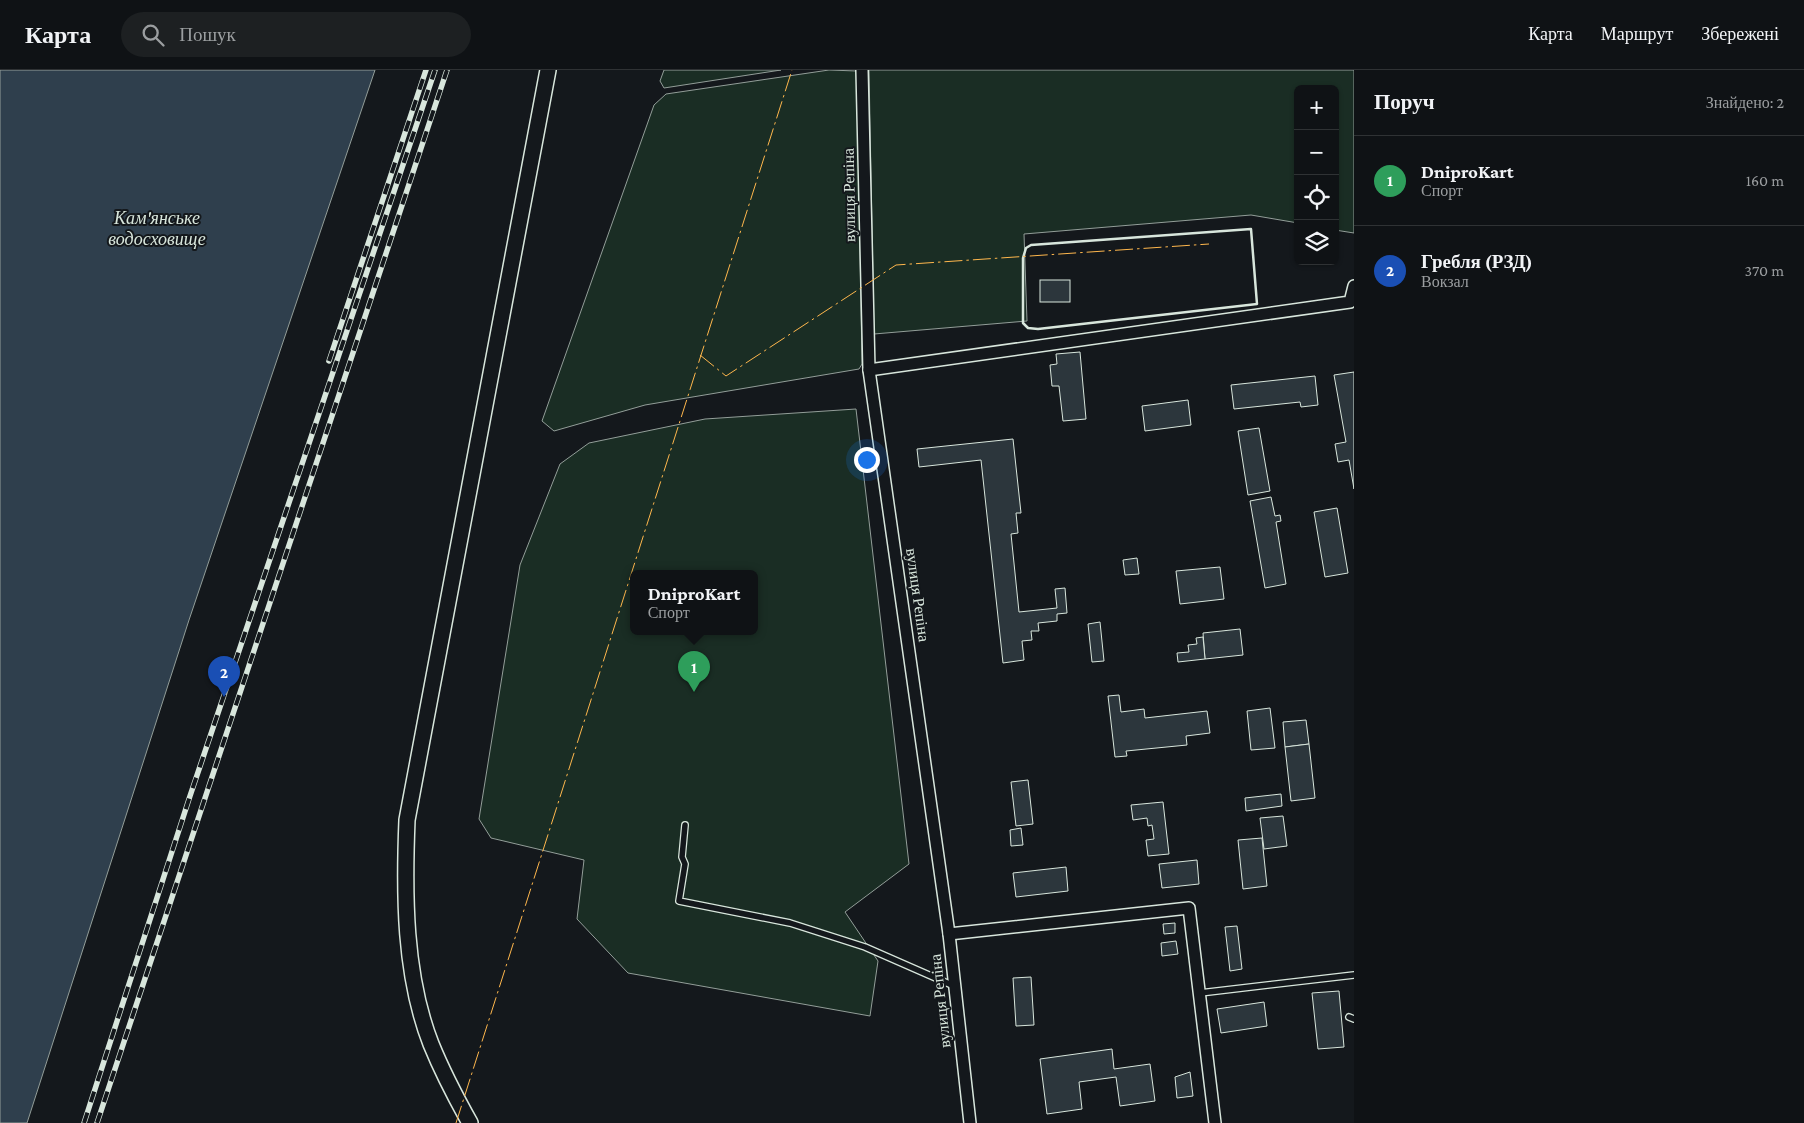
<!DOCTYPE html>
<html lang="uk">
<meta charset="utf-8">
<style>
:root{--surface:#0f1215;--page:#1d2022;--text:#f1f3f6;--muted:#9b9ea0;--line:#2f3234;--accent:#db2777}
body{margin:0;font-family:"Crimson Pro",serif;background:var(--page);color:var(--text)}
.controls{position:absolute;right:15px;top:15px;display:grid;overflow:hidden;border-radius:8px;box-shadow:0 1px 4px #0004}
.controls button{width:45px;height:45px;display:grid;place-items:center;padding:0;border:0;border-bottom:1px solid var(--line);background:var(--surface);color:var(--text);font:25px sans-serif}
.you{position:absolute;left:866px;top:389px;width:18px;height:18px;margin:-12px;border:4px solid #fff;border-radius:50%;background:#1a73e8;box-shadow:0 0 0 8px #1a73e833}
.badge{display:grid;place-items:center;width:32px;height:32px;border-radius:50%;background:var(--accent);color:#fff;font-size:16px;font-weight:700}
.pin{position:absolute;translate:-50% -41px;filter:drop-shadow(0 1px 2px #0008)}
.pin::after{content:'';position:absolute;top:26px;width:18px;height:15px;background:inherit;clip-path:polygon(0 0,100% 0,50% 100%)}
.popup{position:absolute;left:630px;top:500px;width:128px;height:65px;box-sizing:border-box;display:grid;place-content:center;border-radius:8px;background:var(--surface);filter:drop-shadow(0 1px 4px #0005);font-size:16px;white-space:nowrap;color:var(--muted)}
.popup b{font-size:19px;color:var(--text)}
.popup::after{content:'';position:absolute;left:50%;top:100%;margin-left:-10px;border:10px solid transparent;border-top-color:var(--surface)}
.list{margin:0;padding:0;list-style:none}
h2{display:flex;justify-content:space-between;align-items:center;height:65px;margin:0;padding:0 20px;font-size:21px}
h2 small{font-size:16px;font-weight:400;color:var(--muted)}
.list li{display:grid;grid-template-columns:32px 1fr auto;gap:15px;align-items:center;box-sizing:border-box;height:90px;padding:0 20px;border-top:1px solid var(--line)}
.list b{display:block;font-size:19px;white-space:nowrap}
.list p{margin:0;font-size:16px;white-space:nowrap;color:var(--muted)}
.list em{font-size:16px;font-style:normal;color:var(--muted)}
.icon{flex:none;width:28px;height:28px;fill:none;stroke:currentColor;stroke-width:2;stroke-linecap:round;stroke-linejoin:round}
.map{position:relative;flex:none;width:1354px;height:1053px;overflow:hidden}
header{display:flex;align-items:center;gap:30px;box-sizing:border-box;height:70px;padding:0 25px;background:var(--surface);border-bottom:1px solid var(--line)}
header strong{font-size:24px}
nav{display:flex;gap:28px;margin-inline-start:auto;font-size:18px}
.search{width:350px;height:45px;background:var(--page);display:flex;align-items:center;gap:12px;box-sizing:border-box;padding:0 18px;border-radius:28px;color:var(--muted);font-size:19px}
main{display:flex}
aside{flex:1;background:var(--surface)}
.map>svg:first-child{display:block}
</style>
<header>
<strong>Карта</strong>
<div class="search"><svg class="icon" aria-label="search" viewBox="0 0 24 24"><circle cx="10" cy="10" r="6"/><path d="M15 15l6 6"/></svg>Пошук</div>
<nav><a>Карта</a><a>Маршрут</a><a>Збережені</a></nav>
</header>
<main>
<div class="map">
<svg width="1354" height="1053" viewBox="0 0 1354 1053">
<rect width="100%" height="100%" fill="#14181c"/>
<g fill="#1a2d24" stroke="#939e99" fill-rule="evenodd">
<path d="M 664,0 L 781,0 L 664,18 L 660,11 Z"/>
<path d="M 829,0 L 857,1 L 862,294 L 859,299 L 645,335 L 554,361 L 542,351 L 654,35 L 666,24 Z"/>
<path d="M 869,0 L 1354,0 L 1354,163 L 1335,160 L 1335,19 L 1298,19 L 1298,153 L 1251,145 L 1024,164 L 1027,251 L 874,264 Z"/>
<path d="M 856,339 L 909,794 L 845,842 L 878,891 L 870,946 L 628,903 L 577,849 L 584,790 L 491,768 L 479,749 L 520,495 L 560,394 L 589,373 L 705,349 ZM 634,503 L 754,503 L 754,561 L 634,561 Z"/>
</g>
<path fill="#2f3f4d" stroke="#939e99" d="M 0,0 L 375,0 L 189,550 L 27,1053 L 0,1053 Z"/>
<g fill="#2c363c" stroke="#d8e6dc">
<rect x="1040" y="210" width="30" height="22"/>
<path d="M 1080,282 L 1086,349 L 1063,351 L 1059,316 L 1052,316 L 1050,295 L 1057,294 L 1056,284 Z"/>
<path d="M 1354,302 L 1354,419 L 1349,390 L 1338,392 L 1335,374 L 1346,372 L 1334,305 Z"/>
<path d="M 1315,306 L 1318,335 L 1301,337 L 1300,332 L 1234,339 L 1231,315 Z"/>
<path d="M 1188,330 L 1191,355 L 1145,361 L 1142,336 Z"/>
<path d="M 1259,358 L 1270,421 L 1248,425 L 1238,361 Z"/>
<path d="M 1013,369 L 1021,443 L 1016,443 L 1018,463 L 1011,464 L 1019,542 L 1057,538 L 1055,519 L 1065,518 L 1067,543 L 1057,544 L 1057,551 L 1038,553 L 1039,561 L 1031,561 L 1032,570 L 1022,571 L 1024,590 L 1003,593 L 981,390 L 919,397 L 917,379 Z"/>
<path d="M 1271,427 L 1275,446 L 1280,445 L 1281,451 L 1276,452 L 1286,514 L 1265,518 L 1250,431 Z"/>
<path d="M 1337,438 L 1348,503 L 1325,507 L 1314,442 Z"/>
<path d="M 1137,488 L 1139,504 L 1125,505 L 1123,490 Z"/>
<path d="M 1220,497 L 1224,529 L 1180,534 L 1176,501 Z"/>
<path d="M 1100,552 L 1104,591 L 1092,592 L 1088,554 Z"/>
<path d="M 1240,559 L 1243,585 L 1205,589 L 1203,563 Z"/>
<path d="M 1203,567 L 1205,589 L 1178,592 L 1177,583 L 1189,582 L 1188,575 L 1197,574 L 1196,568 Z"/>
<path d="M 1119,625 L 1121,642 L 1144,639 L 1145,648 L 1207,641 L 1210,663 L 1186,666 L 1187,675 L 1126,681 L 1127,686 L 1115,687 L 1108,626 Z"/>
<path d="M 1270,638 L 1275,678 L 1251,680 L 1247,641 Z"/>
<path d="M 1306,650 L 1309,674 L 1285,677 L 1283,652 Z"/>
<path d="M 1309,674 L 1315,728 L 1291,731 L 1285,677 Z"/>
<path d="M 1028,710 L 1033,754 L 1016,756 L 1011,712 Z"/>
<path d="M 1281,724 L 1282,736 L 1246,741 L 1245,728 Z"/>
<path d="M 1163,732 L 1169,784 L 1148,786 L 1146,770 L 1154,769 L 1152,755 L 1148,756 L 1147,748 L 1133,750 L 1131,735 Z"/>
<path d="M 1283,746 L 1287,776 L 1264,779 L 1260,748 Z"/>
<path d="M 1021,758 L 1023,775 L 1011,776 L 1010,760 Z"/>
<path d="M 1262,768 L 1267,816 L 1243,819 L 1238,770 Z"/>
<path d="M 1197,790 L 1199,814 L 1162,818 L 1159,794 Z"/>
<path d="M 1066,797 L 1068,821 L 1016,827 L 1013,803 Z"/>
<path d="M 1175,853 L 1175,863 L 1164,864 L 1163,854 Z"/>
<path d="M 1237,856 L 1242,899 L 1230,901 L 1225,857 Z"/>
<path d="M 1176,871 L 1178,884 L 1162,886 L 1161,873 Z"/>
<path d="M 1031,907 L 1034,955 L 1016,956 L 1013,908 Z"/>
<path d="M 1339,921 L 1344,977 L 1318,979 L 1312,923 Z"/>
<path d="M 1264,932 L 1267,956 L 1221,963 L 1217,939 Z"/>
<path d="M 1112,979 L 1114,999 L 1150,994 L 1155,1031 L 1120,1036 L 1116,1007 L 1079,1012 L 1082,1039 L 1047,1044 L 1040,989 Z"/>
<path d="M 1190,1002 L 1193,1026 L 1177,1028 L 1175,1007 Z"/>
</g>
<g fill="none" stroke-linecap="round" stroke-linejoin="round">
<g stroke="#d8e6dc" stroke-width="8">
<g id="lane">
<path d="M 685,755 L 682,787 L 685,794 L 679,831 L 790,853 L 865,877 L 954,916"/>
<path d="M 1200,923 L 1354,905"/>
<path d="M 1349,947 L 1354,949"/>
</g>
</g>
<g stroke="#d8e6dc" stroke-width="14">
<g id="street">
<path d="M 862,0 L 869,300 L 949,864 L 970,1053"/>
<path d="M 869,300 L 1350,232 L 1354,216"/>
<path d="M 949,864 L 1189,838 L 1215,1053"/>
</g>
</g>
<g stroke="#d8e6dc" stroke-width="18">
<path id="secondary" d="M 470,1053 C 456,1028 442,1001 431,974 C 404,905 404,824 407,750 L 548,0"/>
</g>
<use href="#lane" stroke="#14181c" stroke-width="5.5"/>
<use href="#street" stroke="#14181c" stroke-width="11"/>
<use href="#secondary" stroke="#14181c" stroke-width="15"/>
<g stroke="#d8e6dc" stroke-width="5.5">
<g id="rail">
<path d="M 329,291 L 426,0"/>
<path d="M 84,1053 L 190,726 L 435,0"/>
<path d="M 97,1053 L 447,0"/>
</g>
</g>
<use href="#rail" stroke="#14181c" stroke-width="4" stroke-dasharray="11" stroke-linecap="butt"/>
<path stroke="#d8e6dc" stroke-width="2.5" d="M 1251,159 L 1257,234 L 1038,259 L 1028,258 L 1023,253 L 1023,188 L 1026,178 L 1031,175 Z"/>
<g stroke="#ffb74d" stroke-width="1" stroke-dasharray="18 4 2.5 4" stroke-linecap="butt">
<path d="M 700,285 L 726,306 L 896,195 L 1209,174"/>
<path d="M 456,1053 L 792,0"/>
</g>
</g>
<g text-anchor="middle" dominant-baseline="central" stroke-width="4" stroke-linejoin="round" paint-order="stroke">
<g font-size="16" fill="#d8e6dc" stroke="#14181c">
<text transform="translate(849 125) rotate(-91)">вулиця Репіна</text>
<text transform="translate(918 525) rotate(82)">вулиця Репіна</text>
<text transform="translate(940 931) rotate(-96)">вулиця Репіна</text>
</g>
<g font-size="18" font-style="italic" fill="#d8e6dc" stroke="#14181c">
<text x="157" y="148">Кам'янське<tspan x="157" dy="21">водосховище</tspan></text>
</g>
</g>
</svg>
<div class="controls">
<button>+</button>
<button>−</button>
<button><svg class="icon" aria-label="locate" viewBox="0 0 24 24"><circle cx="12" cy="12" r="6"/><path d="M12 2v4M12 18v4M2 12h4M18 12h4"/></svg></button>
<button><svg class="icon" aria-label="layers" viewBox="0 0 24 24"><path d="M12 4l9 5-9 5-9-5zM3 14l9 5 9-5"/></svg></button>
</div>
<div class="you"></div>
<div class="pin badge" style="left:694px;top:622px;background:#2e9e5b">1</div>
<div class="popup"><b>DniproKart</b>Спорт</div>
<div class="pin badge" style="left:224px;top:627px;background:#1a4fb4">2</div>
</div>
<aside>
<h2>Поруч<small>Знайдено: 2</small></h2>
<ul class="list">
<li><span class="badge" style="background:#2e9e5b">1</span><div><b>DniproKart</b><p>Спорт</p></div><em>160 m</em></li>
<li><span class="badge" style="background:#1a4fb4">2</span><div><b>Гребля (РЗД)</b><p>Вокзал</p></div><em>370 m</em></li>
</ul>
</aside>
</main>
